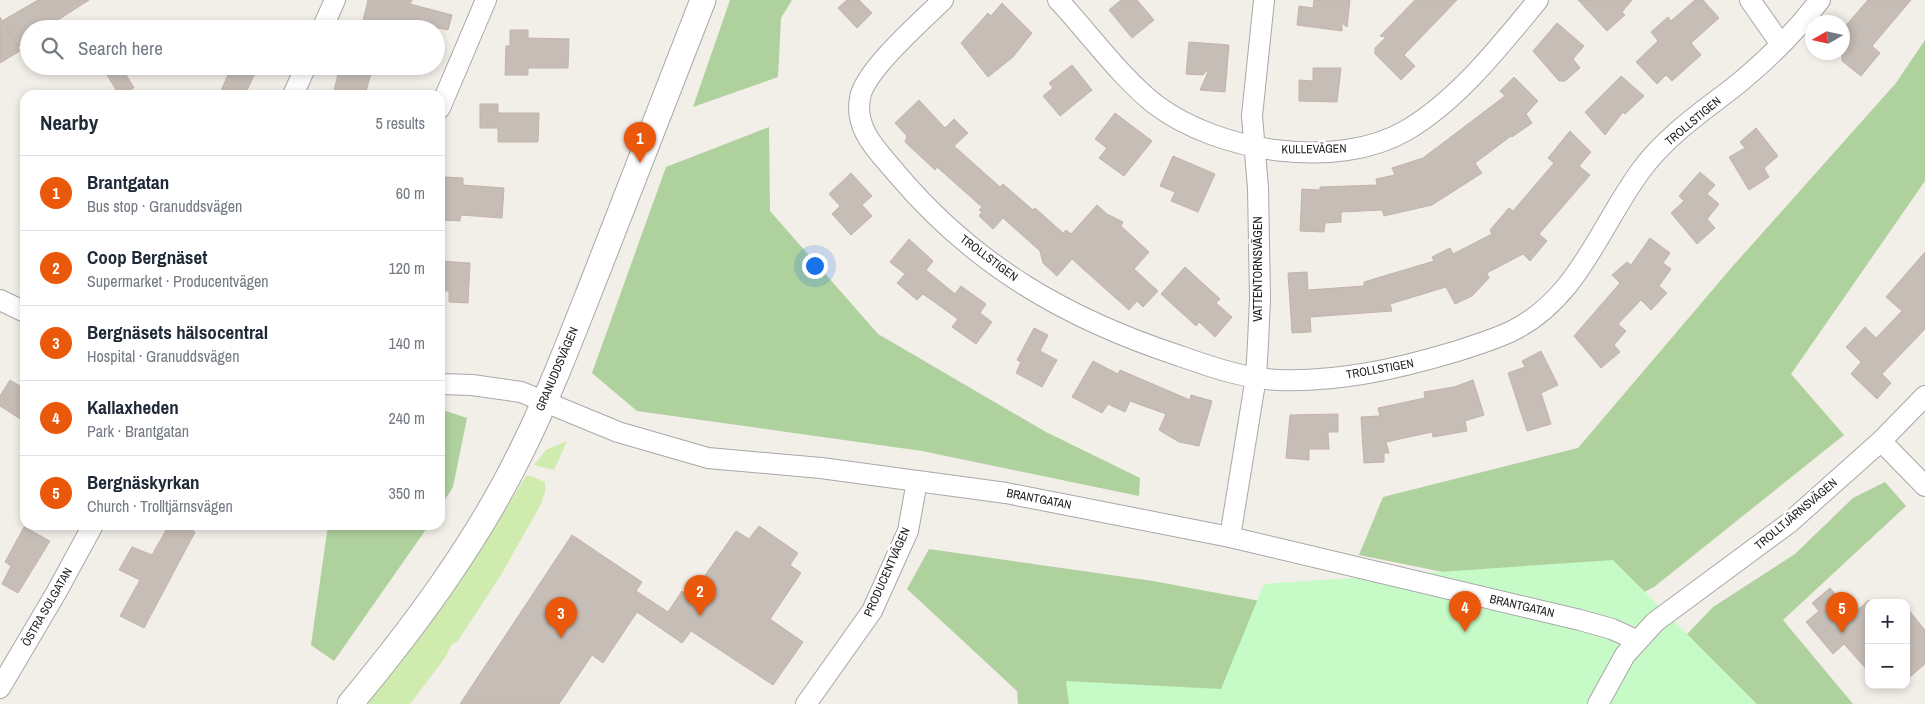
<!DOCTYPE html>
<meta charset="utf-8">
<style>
:root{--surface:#fff;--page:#f6f6f7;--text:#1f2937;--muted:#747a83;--line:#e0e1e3;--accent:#ea580c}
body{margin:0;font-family:"Archivo Narrow",sans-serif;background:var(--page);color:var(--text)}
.controls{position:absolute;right:15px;bottom:15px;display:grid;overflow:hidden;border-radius:10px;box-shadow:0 2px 8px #0003}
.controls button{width:45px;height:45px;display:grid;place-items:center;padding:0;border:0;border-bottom:1px solid var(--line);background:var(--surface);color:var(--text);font:25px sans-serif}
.compass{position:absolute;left:1805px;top:15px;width:45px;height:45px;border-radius:50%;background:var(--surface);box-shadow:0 2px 8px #0003;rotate:261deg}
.you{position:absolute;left:814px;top:265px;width:18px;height:18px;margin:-12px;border:4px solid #fff;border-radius:50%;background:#1a73e8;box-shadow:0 0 0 8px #1a73e833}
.badge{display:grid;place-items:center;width:32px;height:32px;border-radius:50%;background:var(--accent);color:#fff;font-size:16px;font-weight:700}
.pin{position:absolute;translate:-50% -41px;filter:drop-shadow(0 1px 2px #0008)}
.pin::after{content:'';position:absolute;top:26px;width:18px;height:15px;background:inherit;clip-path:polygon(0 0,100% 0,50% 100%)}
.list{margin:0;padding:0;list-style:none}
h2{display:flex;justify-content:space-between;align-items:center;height:65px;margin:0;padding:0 20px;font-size:21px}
h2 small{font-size:16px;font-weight:400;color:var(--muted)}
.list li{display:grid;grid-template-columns:32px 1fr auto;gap:15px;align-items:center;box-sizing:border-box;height:75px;padding:0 20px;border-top:1px solid var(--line)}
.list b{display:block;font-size:19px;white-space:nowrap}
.list p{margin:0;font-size:16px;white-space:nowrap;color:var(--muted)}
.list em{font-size:16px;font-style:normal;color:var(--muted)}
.icon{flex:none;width:28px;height:28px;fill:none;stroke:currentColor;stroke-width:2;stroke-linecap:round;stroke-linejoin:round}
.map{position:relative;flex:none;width:1925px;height:704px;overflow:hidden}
.search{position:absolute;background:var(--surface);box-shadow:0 2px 8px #0003;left:20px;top:20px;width:425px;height:55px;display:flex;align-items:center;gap:12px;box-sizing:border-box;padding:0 18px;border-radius:28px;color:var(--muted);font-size:19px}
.panel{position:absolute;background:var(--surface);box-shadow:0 2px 8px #0003;left:20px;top:90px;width:425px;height:440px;border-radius:15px}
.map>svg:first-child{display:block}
</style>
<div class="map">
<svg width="1925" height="704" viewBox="0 0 1925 704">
<rect width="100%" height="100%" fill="#f2eee8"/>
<g fill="#d0ebae">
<path d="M 567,441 L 554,470 L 534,465 L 546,450 Z"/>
<path d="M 526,476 L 531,476 L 545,482 L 545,492 L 541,504 L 501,575 L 457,642 L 452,644 L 444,659 L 410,704 L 367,704 C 424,630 478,556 526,476 Z"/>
</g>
<g fill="#afd19d">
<path d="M 730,0 L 792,0 L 781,18 L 778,77 L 693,107 Z"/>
<path d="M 1925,40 L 1925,181 L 1791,374 L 1844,435 L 1654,587 L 1616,607 L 1359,555 L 1383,497 L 1578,448 L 1732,267 L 1896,83 Z"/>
<path d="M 769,127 L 770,211 L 878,334 L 1046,432 L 1140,478 L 1139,496 L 922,451 L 637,411 L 592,373 L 666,167 Z"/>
<path d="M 440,409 L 467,418 L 453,487 L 440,507 Z"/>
<path d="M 1885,482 L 1906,506 L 1783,620 L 1853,704 L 1631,704 L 1646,677 L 1713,607 L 1795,554 L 1853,498 Z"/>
<path d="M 328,525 L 429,525 L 334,661 L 311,645 Z"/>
<path d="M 929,549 L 1153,581 L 1313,611 L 1566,704 L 1018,704 L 1017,691 L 907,589 Z"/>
</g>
<path fill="#c6fac7" d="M 1613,560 L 1757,704 L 1069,704 L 1066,681 L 1221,689 L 1264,584 Z"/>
<g fill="#c6bdb7" stroke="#c4b4aa">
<path d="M 38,0 L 89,0 L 44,29 L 29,29 L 29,40 L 18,47 L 2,21 Z"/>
<path d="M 368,0 L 412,0 L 410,4 L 452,15 L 448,30 L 398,20 L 396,29 L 361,29 Z"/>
<path d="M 847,0 L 859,0 L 872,13 L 857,28 L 838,8 Z"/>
<path d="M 1121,0 L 1137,0 L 1154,20 L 1132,38 L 1109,10 Z"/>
<path d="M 1314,0 L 1350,0 L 1347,27 L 1342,23 L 1342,31 L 1297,25 L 1299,6 L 1313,8 Z"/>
<path d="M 1415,0 L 1457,0 L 1404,55 L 1415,66 L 1401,80 L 1375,54 L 1375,48 L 1386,37 L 1380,36 Z"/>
<path d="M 1578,0 L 1632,0 L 1622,12 L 1625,15 L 1607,31 Z"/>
<path d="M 1695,0 L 1703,0 L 1719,18 L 1691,43 L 1701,55 L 1672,81 L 1666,75 L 1657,84 L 1636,62 L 1658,41 L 1651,32 L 1668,17 L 1671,21 Z"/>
<path d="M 1868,0 L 1911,0 L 1872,46 L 1880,53 L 1861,76 L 1842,61 L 1842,30 Z"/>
<path d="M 1002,3 L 1032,33 L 1013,57 L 988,77 L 961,43 L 988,13 L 991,16 Z"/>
<path d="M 0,17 L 20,51 L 0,63 Z"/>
<path d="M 1557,23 L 1584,46 L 1573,59 L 1580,68 L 1565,81 L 1559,81 L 1533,51 Z"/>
<path d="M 510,30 L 528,30 L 528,38 L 569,39 L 568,68 L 528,68 L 528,75 L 505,75 L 506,46 L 510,46 Z"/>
<path d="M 1189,42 L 1229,45 L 1225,92 L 1200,90 L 1208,72 L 1206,71 L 1203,75 L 1186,74 Z"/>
<path d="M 1072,65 L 1092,90 L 1060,116 L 1043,96 L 1053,88 L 1049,83 Z"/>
<path d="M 102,66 L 121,66 L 134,88 L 119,95 Z"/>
<path d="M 232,66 L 240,66 L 255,73 L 245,95 L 219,95 Z"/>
<path d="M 340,66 L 373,66 L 365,95 L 333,95 Z"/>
<path d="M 1313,68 L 1341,68 L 1337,102 L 1299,101 L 1299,80 L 1313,81 Z"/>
<path d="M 1621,76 L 1644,96 L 1625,114 L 1623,112 L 1605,135 L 1585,112 Z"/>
<path d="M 1514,77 L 1538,101 L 1526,114 L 1532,123 L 1512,137 L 1511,136 L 1475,163 L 1482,173 L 1432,205 L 1384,216 L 1382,210 L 1341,212 L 1341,222 L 1325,223 L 1324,232 L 1300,231 L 1302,189 L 1320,190 L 1320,187 L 1377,185 L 1376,179 L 1395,175 L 1392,168 L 1423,158 L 1505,96 L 1500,91 Z"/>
<path d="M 919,100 L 945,128 L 954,119 L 968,133 L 954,146 L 1000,187 L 1003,184 L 1033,210 L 1035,208 L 1063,233 L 1066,230 L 1071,234 L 1097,205 L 1107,214 L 1123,222 L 1121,226 L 1149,252 L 1134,269 L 1158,291 L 1143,307 L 1137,301 L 1129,310 L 1072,259 L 1057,276 L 1043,263 L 1040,251 L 1003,218 L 993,229 L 979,216 L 982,212 L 979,210 L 982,207 L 937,167 L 935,170 L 905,142 L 907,136 L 895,123 Z"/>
<path d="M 480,104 L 498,104 L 498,113 L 539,113 L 538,142 L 498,142 L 498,128 L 480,128 Z"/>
<path d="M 1115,113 L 1152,141 L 1124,176 L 1099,158 L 1107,148 L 1095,139 Z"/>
<path d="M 1756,128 L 1778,156 L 1764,168 L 1769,177 L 1749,190 L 1729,157 L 1745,148 L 1740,142 Z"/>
<path d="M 1570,131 L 1591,152 L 1579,166 L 1590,175 L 1539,234 L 1547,241 L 1530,261 L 1523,254 L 1487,273 L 1489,278 L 1472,296 L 1455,304 L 1446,287 L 1390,304 L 1392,311 L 1310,317 L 1311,332 L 1292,333 L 1288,273 L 1307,272 L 1308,290 L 1364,286 L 1364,282 L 1434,261 L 1432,257 L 1450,248 L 1453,254 L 1492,234 L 1490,230 L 1509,208 L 1513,211 L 1554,163 L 1548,158 Z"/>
<path d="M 1173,156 L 1215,174 L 1198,212 L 1171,201 L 1175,192 L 1160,186 Z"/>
<path d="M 1700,172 L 1715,185 L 1707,194 L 1719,204 L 1707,219 L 1715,228 L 1697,244 L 1671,213 L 1684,201 L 1679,196 Z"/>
<path d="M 851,173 L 872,196 L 862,205 L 872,216 L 851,235 L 832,214 L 840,206 L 829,194 Z"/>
<path d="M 445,177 L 463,178 L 463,185 L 504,188 L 502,218 L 461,215 L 460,221 L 442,220 Z"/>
<path d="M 1650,238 L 1670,253 L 1663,263 L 1671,269 L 1659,286 L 1667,293 L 1651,310 L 1641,300 L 1618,324 L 1626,331 L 1614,345 L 1620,352 L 1601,368 L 1574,336 L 1620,283 L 1612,275 L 1627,262 L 1631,265 Z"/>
<path d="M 909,239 L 933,261 L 926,270 L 955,294 L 961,286 L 986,304 L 980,313 L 992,322 L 976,344 L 952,327 L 958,319 L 923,294 L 917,300 L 897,283 L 905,274 L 890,262 Z"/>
<path d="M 1925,252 L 1925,329 L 1882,374 L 1891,383 L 1877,399 L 1851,374 L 1861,362 L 1846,347 L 1865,327 L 1876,338 L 1902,311 L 1886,297 Z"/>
<path d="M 440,261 L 470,263 L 468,303 L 449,302 L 449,291 L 440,291 Z"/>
<path d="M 1185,267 L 1220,299 L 1216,303 L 1232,317 L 1215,337 L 1199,322 L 1196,326 L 1161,294 Z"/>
<path d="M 1034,328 L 1048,335 L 1040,351 L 1057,360 L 1042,387 L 1016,373 L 1021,362 L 1017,360 Z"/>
<path d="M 1541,351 L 1558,385 L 1541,393 L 1551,424 L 1527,431 L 1508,373 L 1525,367 L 1522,361 Z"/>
<path d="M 1093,361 L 1118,374 L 1120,370 L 1190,400 L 1191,395 L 1212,401 L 1199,446 L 1179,442 L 1159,430 L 1166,414 L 1130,401 L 1125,412 L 1108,404 L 1102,413 L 1072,397 Z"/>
<path d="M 10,380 L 25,389 L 25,422 L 0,406 L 0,396 Z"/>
<path d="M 1473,380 L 1484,415 L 1465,421 L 1467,431 L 1433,437 L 1432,432 L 1386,442 L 1389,453 L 1384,453 L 1384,462 L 1364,463 L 1361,417 L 1380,416 L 1378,408 L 1425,398 L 1424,392 L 1454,387 Z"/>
<path d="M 1338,414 L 1338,432 L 1328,432 L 1329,449 L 1309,449 L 1309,460 L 1286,458 L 1290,415 Z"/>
<path d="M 169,525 L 181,525 L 195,532 L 144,628 L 120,616 L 140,580 L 119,570 L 132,547 L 152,555 Z"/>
<path d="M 759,526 L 798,553 L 790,565 L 801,573 L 770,619 L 803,642 L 773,685 L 691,631 L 682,643 L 637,612 L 603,663 L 592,655 L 559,704 L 460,704 L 572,535 L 642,582 L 636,591 L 668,612 L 682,591 L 690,597 L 736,531 L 749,539 Z"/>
<path d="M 24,527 L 50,541 L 18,593 L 2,584 L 11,566 L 5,562 Z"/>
<path d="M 1830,588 L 1853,614 L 1869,600 L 1869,672 L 1844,644 L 1833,654 L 1806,622 L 1819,611 L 1812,603 Z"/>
<path d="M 1906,607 L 1925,630 L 1925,664 L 1906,680 Z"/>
</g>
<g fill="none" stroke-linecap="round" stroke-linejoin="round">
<g stroke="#a8a8a8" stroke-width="22">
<g id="minor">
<path d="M 943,0 C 923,20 864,71 860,98 C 854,130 878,151 897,174 C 975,266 1067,319 1180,356 C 1211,367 1246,379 1279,380 C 1339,382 1397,369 1454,352 C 1473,346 1493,340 1512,331 C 1579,298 1600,225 1642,169 C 1668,134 1705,110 1739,83 C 1768,59 1797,30 1820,0"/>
<path d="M 1058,0 C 1088,32 1122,79 1156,105 C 1219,152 1337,171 1407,130 C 1459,99 1500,46 1538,0"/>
<path d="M 1750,0 L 1780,43"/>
<path d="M 322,29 L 335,0"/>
<path d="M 293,95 L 306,66"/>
<path d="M 440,108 L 486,0"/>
<path d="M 0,300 L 25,312"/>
<path d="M 440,384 L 472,385 L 521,392 L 618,432 L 708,458 L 821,468 L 1006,493 L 1230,537 L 1580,620 L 1612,629 L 1636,640"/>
<path d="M 1881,441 L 1925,486"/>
<path d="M 1230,537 L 1256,377 L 1258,343 L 1260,299 L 1258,188 L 1252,116 L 1264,0"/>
<path d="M 0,688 L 56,593 L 93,525"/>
<path d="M 806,704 L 872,611 L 908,531 L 917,481"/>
<path d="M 1598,704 L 1625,655 L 1655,622 L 1789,523 L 1881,441 L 1925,396"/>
</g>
</g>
<g stroke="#a8a8a8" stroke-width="27">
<path id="tertiary" d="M 350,704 C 414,627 475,545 520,454 C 550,394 574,330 599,267 C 634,178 669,89 703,0"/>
</g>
<use href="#minor" stroke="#fff" stroke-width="20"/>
<use href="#tertiary" stroke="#fff" stroke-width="25"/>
</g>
<g text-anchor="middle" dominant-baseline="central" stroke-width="5" stroke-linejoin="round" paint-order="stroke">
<g font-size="12" fill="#212121" stroke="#fff">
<text transform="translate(1693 121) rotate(-40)">TROLLSTIGEN</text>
<text transform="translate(1314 149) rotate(-1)">KULLEVÄGEN</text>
<text transform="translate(989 258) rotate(37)">TROLLSTIGEN</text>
<text transform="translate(1258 269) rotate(-90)">VATTENTORNSVÄGEN</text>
<text transform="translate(557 369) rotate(-67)">GRANUDDSVÄGEN</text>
<text transform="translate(1380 369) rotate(-10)">TROLLSTIGEN</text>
<text transform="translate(1039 499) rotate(11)">BRANTGATAN</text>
<text transform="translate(1796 514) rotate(-40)">TROLLTJÄRNSVÄGEN</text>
<text transform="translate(887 572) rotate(-66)">PRODUCENTVÄGEN</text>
<text transform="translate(1522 606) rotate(13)">BRANTGATAN</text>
<text transform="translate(47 607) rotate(-60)">ÖSTRA SOLGATAN</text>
</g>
</g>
</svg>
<div class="controls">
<button>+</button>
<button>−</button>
</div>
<svg class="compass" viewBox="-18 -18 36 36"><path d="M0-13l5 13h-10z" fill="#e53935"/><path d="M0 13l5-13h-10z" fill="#747a83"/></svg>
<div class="you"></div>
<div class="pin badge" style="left:640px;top:163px">1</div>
<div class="pin badge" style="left:700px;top:616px">2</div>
<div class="pin badge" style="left:561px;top:638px">3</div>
<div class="pin badge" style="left:1465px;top:632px">4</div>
<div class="pin badge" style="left:1842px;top:633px">5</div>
<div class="search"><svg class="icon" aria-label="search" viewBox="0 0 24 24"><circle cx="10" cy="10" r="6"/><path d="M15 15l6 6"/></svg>Search here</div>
<section class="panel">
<h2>Nearby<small>5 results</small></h2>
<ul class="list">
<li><span class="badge">1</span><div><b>Brantgatan</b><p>Bus stop · Granuddsvägen</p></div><em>60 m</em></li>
<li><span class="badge">2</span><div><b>Coop Bergnäset</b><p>Supermarket · Producentvägen</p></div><em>120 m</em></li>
<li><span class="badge">3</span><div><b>Bergnäsets hälsocentral</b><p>Hospital · Granuddsvägen</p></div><em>140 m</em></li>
<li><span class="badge">4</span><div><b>Kallaxheden</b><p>Park · Brantgatan</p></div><em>240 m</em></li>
<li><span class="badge">5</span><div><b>Bergnäskyrkan</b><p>Church · Trolltjärnsvägen</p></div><em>350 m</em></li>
</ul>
</section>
</div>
